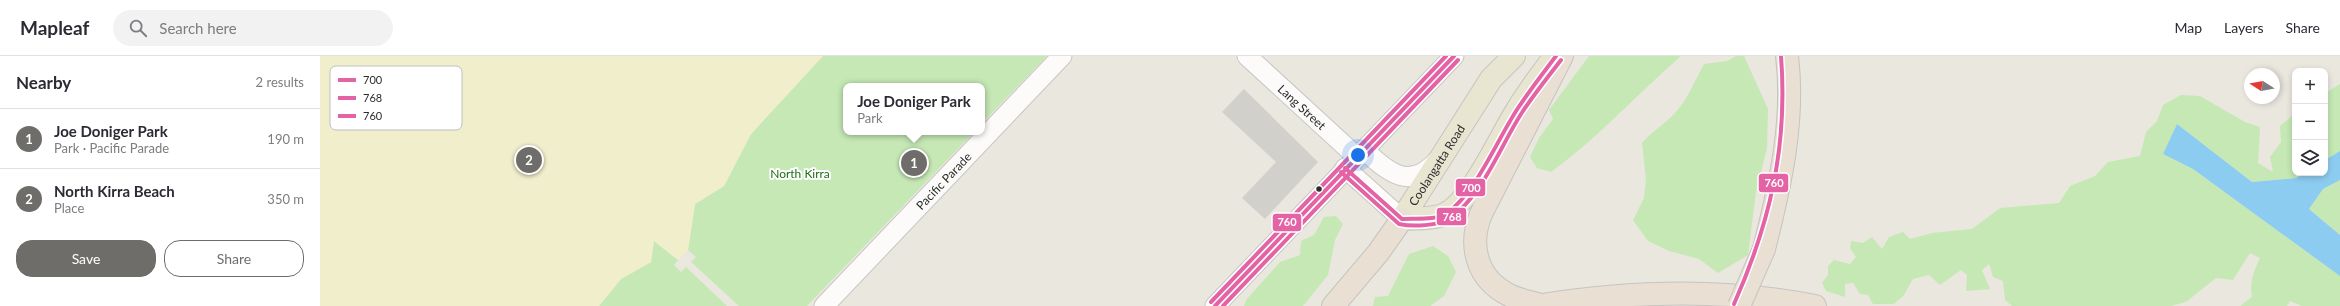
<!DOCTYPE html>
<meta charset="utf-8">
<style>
:root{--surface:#fff;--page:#f2f2f3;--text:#2b2b33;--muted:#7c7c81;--line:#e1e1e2;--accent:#6e6d6a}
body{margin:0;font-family:Lato,sans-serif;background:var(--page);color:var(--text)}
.controls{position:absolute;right:12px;top:12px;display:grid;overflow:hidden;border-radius:8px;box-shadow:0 2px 6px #0003}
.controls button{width:36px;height:36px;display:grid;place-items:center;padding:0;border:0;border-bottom:1px solid var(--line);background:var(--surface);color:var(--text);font:20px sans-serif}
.compass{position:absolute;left:1924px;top:12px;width:36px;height:36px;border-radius:50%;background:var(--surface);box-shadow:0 2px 6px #0003;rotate:281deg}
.you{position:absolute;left:1038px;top:99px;width:14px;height:14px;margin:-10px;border:3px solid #fff;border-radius:50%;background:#1a73e8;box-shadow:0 0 0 6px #1a73e833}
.badge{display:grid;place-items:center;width:26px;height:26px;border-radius:50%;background:var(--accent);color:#fff;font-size:13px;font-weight:700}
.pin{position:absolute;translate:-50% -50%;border:2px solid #fff;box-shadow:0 1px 4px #0006}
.popup{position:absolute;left:523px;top:27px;width:142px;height:52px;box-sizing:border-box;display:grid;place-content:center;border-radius:8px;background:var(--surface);filter:drop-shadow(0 1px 3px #0005);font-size:13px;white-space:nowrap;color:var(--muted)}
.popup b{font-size:15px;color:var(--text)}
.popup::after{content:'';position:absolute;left:50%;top:100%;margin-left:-8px;border:8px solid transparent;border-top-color:var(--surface)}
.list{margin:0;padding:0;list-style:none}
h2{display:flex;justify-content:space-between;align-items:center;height:52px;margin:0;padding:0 16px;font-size:17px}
h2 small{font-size:13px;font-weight:400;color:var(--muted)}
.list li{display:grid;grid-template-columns:26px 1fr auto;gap:12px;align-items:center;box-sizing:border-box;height:60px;padding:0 16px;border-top:1px solid var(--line)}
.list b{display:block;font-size:15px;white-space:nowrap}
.list p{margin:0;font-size:13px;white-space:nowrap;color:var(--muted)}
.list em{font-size:13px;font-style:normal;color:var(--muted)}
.actions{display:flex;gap:8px;padding:12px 16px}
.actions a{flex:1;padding:9px 0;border:1px solid var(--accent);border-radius:16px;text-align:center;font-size:14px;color:var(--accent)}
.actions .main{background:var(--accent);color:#fff}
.icon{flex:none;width:22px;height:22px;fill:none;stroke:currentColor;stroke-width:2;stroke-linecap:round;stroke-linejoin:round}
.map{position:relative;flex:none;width:2020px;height:250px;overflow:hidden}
header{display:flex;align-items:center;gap:24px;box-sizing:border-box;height:56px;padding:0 20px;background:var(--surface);border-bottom:1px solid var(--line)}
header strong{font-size:19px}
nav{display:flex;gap:22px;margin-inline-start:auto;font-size:14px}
.search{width:280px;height:36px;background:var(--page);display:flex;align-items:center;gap:10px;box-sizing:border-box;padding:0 14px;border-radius:22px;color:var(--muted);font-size:15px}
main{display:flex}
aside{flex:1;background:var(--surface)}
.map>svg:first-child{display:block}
</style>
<header>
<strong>Mapleaf</strong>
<div class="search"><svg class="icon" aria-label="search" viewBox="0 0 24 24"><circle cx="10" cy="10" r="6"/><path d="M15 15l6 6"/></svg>Search here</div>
<nav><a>Map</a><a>Layers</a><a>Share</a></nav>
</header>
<main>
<aside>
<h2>Nearby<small>2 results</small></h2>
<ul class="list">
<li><span class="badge">1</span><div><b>Joe Doniger Park</b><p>Park · Pacific Parade</p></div><em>190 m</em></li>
<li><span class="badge">2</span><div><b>North Kirra Beach</b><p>Place</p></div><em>350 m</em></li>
</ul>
<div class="actions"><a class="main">Save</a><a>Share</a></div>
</aside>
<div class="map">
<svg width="2020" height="250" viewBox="0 0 2020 250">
<rect width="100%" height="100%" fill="#eae7df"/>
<g fill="#c5e8b5">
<path d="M 503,0 L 727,0 L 662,67 L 662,30 L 526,30 L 526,76 L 654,76 L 487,250 L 419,250 L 371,206 L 376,201 L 368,194 L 375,148 L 404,130 L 431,78 Z"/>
<path d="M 1269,0 L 1361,0 C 1317,38 1278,82 1231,116 L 1217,112 L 1210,101 L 1219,82 L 1233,63 L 1229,54 Z"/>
<path d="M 1416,0 L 1424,0 L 1448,53 L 1447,92 L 1436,136 L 1428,199 L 1398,217 L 1379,203 L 1349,195 L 1328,185 L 1313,164 L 1324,142 L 1326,123 L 1322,87 C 1332,75 1345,68 1355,57 C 1368,43 1375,24 1384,8 L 1407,5 Z"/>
<path d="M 2020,28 L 2020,95 L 2005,104 L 2005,35 L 2007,36 Z"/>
<path d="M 1861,39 L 1880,40 L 1925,66 L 1940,71 L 1938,107 L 1953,116 L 1950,101 L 1961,86 L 1960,70 L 1975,57 L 1975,117 L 1984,117 L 1976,122 L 1932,126 L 1857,68 L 1843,98 L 1873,113 L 2020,220 L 2020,250 L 1982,250 L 1970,245 L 1967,250 L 1920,250 L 1932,241 C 1929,227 1934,214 1940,202 L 1930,197 L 1913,224 L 1896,222 L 1866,246 L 1851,250 L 1692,250 L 1685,244 L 1683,225 L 1673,221 L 1669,208 L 1662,214 L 1670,233 L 1646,235 L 1647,219 L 1641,214 L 1620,229 L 1609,219 L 1593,223 L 1584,239 L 1574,248 L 1553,248 L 1548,239 L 1540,238 L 1533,227 L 1525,228 L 1525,241 L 1506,235 L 1502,227 L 1508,219 L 1508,210 L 1514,204 L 1530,208 L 1536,201 L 1530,192 L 1531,185 L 1543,187 L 1552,181 L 1562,193 L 1569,181 L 1583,176 L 1590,183 L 1612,177 L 1652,173 L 1680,152 L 1739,147 L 1750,130 L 1775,120 L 1788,106 L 1820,100 L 1826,76 L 1837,65 L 1843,49 Z"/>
<path d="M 2020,124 L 2020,179 L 1989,153 L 2003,133 Z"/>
<path d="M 1016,160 L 1023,168 L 1015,184 L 1008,219 L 983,250 L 924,250 L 926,244 L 960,206 L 980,199 L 981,185 L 994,179 L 1004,161 Z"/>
<path d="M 334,185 L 358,204 L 354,209 L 361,216 L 366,211 L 407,250 L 279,250 L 301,223 L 331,206 Z"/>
<path d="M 1113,190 L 1128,200 L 1136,216 L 1124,240 L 1110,250 L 1053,250 L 1055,241 L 1068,240 L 1089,198 Z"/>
</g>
<path fill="#f1eecc" d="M 0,0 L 503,0 L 431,78 L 404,130 L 375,148 L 368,194 L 358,204 L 334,185 L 331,206 L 301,223 L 279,250 L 0,250 Z"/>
<path fill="#8dccf1" d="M 1857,68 L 1932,126 L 1976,122 L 1984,117 L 2005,117 L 2005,104 L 2020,95 L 2020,124 L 2003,133 L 1989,153 L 2020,179 L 2020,220 L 1873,113 L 1843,98 Z"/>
<path fill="#d2d0cb" d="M 924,33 L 998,106 L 945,163 L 922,142 L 956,106 L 902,56 Z"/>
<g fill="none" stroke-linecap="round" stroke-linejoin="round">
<g stroke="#c7c6c5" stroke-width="21">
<g id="minor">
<path id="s1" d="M 927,0 L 1037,101"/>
<path d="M 1044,94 C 1069,116 1089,136 1118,104"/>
<path d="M 1025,112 L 1082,163"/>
<path id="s2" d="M 504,250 L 742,0"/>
<path d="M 895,250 L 1134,0"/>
</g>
</g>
<g stroke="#c5c4c1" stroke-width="24">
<g id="major">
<path d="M 1082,163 C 1096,162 1114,164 1127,157 C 1153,142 1180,81 1197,54 C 1207,37 1220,20 1232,4"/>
<path id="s3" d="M 1082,163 L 1171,23 L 1194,0"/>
</g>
</g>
<g stroke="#c5c4c1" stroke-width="24">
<g id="highway">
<path d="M 1444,193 C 1460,130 1475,65 1467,0"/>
<path d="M 1221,249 C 1210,246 1199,244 1189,239 C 1157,223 1148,190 1161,158 L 1242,0"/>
<path d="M 1013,250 L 1058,197 L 1082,163"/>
<path d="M 1216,250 C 1307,235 1404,232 1495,250"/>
</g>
</g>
<use href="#minor" stroke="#fcfbfa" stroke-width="19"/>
<use href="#major" stroke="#e8e5d1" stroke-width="22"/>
<use href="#highway" stroke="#e9dfd3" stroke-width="22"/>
<g stroke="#c5c4c1" stroke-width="24" stroke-linecap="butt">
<path id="highway-bridge" d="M 1419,250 L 1444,193"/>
</g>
<use href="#highway-bridge" stroke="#e9dfd3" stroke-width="22"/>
<g stroke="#fff" stroke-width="7">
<g id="bus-1">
<path d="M 1025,112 L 1082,163 C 1095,162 1116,165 1127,157 C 1156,137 1178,82 1198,52 C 1210,34 1223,17 1236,0"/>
<path d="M 895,250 L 1134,0"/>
</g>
</g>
<g stroke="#fff" stroke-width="7">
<g id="bus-2">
<path d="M 1021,116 L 1079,168 C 1092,171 1119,170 1130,162 C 1163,140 1181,88 1203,55 C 1215,37 1228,21 1241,4"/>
<path d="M 903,250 L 1138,4"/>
</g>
</g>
<g stroke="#fff" stroke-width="7">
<g id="bus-3">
<path d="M 891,246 L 1126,0"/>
<path d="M 1414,248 C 1450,167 1468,90 1461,0"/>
</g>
</g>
<use href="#bus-1" stroke="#e463a4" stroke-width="4"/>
<use href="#bus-2" stroke="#e463a4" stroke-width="4"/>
<use href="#bus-3" stroke="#e463a4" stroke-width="4"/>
</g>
<circle fill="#2b2b2b" stroke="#fff" stroke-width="1.5" cx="999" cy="133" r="3.5"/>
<g text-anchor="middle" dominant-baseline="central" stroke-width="4" stroke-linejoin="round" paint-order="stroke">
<g font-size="12" fill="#2b2b2b" stroke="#fff">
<text stroke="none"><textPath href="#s1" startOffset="75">Lang Street</textPath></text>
<text stroke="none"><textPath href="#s3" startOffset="64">Coolangatta Road</textPath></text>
<text stroke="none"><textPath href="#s2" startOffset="173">Pacific Parade</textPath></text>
</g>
<g font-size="12" fill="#1c6e14" stroke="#fff">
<text x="480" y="117">North Kirra</text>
</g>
</g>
<rect x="10" y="10" width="132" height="64" rx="6" fill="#fff" stroke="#bfbfbf" stroke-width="1"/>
<rect x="18" y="22" width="18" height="4" fill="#e463a4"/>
<rect x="18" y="40" width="18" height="4" fill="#e463a4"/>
<rect x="18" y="58" width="18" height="4" fill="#e463a4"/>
<g font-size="11" fill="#2b2b2b">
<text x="43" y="28">700</text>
<text x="43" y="46">768</text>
<text x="43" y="64">760</text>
</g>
<g stroke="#fff" stroke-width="1.5">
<rect x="1438" y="117" width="31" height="20" rx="4" fill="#e463a4"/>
<rect x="1135" y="122" width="31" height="19" rx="4" fill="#e463a4"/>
<rect x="1116" y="151" width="31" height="19" rx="4" fill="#e463a4"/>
<rect x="952" y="157" width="30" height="19" rx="4" fill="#e463a4"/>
</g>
<g font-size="11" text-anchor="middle" font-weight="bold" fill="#fff">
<text x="1454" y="131">760</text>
<text x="1151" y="136">700</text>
<text x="1132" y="165">768</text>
<text x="967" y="170">760</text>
</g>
</svg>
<div class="controls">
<button>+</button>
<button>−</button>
<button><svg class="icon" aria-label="layers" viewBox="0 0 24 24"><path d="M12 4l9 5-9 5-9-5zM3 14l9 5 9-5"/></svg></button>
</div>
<svg class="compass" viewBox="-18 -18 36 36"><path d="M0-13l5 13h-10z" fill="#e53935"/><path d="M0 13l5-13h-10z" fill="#7c7c81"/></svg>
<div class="you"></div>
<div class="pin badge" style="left:594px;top:107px">1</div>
<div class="popup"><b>Joe Doniger Park</b>Park</div>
<div class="pin badge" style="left:209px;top:104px">2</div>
</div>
</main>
